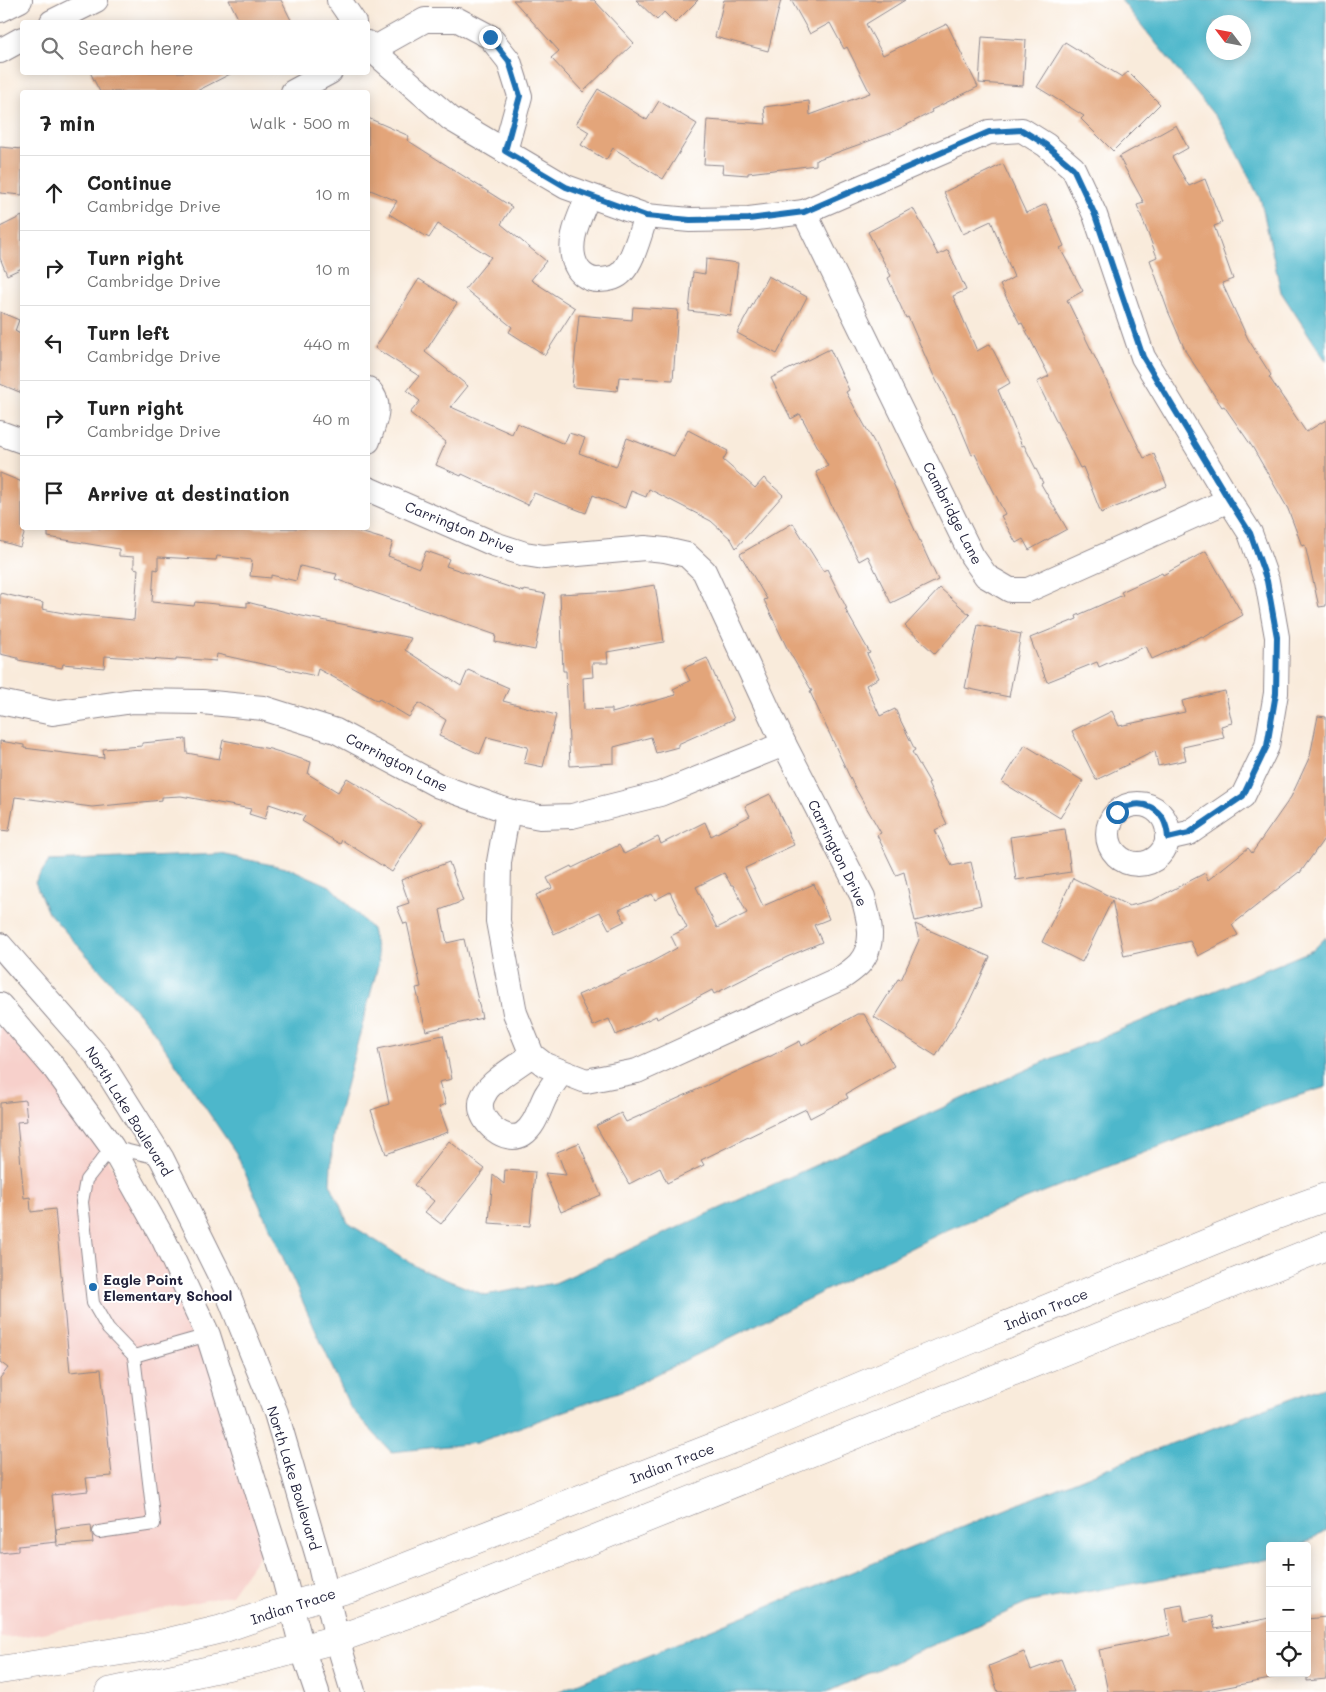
<!DOCTYPE html>
<meta charset="utf-8">
<style>
:root{--surface:#fff;--page:#f6f6f6;--text:#222;--muted:#767676;--line:#e0e0e0}
body{margin:0;font-family:Mali,sans-serif;background:var(--page);color:var(--text)}
.controls{position:absolute;right:15px;bottom:15px;display:grid;overflow:hidden;border-radius:5px;box-shadow:0 2px 12px #0003}
.controls button{width:45px;height:45px;display:grid;place-items:center;padding:0;border:0;border-bottom:1px solid var(--line);background:var(--surface);color:var(--text);font:25px sans-serif}
.compass{position:absolute;left:1206px;top:15px;width:45px;height:45px;border-radius:50%;background:var(--surface);box-shadow:0 2px 12px #0003;rotate:302deg}
.stop{position:absolute;width:15px;height:15px;margin:-11px;border:4px solid #1f6fb2;border-radius:50%;background:#fff}
.stop.end{background:#1f6fb2;border-color:#fff;box-shadow:0 1px 5px #0008}
.list{margin:0;padding:0;list-style:none}
h2{display:flex;justify-content:space-between;align-items:center;height:65px;margin:0;padding:0 20px;font-size:21px}
h2 small{font-size:16px;font-weight:400;color:var(--muted)}
.list li{display:grid;grid-template-columns:32px 1fr auto;gap:15px;align-items:center;box-sizing:border-box;height:75px;padding:0 20px;border-top:1px solid var(--line)}
.list b{display:block;font-size:19px;white-space:nowrap}
.list p{margin:0;font-size:16px;white-space:nowrap;color:var(--muted)}
.list em{font-size:16px;font-style:normal;color:var(--muted)}
.icon{flex:none;width:28px;height:28px;fill:none;stroke:currentColor;stroke-width:2;stroke-linecap:round;stroke-linejoin:round}
.map{position:relative;flex:none;width:1326px;height:1692px;overflow:hidden}
.search{position:absolute;background:var(--surface);box-shadow:0 2px 12px #0003;left:20px;top:20px;width:350px;height:55px;display:flex;align-items:center;gap:12px;box-sizing:border-box;padding:0 18px;border-radius:5px;color:var(--muted);font-size:19px}
.panel{position:absolute;background:var(--surface);box-shadow:0 2px 12px #0003;left:20px;top:90px;width:350px;height:440px;border-radius:5px}
.map>svg:first-child{display:block}
</style>
<div class="map">
<svg width="1326" height="1692" viewBox="0 0 1326 1692">
<rect width="100%" height="100%" fill="#fff"/>
<filter id="ink" filterUnits="userSpaceOnUse"><feTurbulence type="fractalNoise" baseFrequency=".02" numOctaves="2"/><feDisplacementMap in="SourceGraphic" scale="10" xChannelSelector="R" yChannelSelector="G"/><feConvolveMatrix kernelMatrix="1 2 1 2 8 2 1 2 1" color-interpolation-filters="sRGB"/></filter>
<filter id="wash" filterUnits="userSpaceOnUse"><feTurbulence type="fractalNoise" baseFrequency=".0096" numOctaves="4" result="noise"/><feDisplacementMap in="SourceGraphic" scale="20" xChannelSelector="R" yChannelSelector="G"/><feGaussianBlur stdDeviation="1.12" result="paint"/><feColorMatrix in="noise" values="0 0 0 0 0 0 0 0 0 0 0 0 0 0 0 0 0 1.4 0 .05"/><feComposite in="paint" operator="in"/></filter>
<g filter="url(#wash)">
<rect width="100%" height="100%" fill="#f9ebdb"/>
<path fill="#f7d0cb" d="M 0,1006 L 164,1240 L 271,1538 L 231,1595 L 27,1636 L 0,1638 Z"/>
<g fill="#4db7cb" stroke="#386c83" fill-rule="evenodd">
<path d="M 1121,0 L 1326,0 L 1326,361 L 1281,292 L 1261,201 L 1223,126 ZM 1214,22 L 1244,22 L 1244,52 L 1214,52 Z"/>
<path d="M 221,854 L 291,869 L 330,886 L 372,929 L 379,962 L 333,1135 L 330,1183 L 348,1223 L 422,1270 L 485,1295 L 555,1283 L 1057,1056 L 1313,950 L 1326,937 L 1326,1087 L 1253,1110 L 949,1229 L 629,1388 L 476,1443 L 391,1452 L 350,1407 L 236,1153 L 150,1026 L 47,911 L 35,882 L 49,861 Z"/>
<path d="M 1326,1386 L 1326,1530 L 1300,1546 L 1270,1546 L 1270,1559 L 1030,1602 L 827,1692 L 557,1692 L 1122,1462 Z"/>
</g>
<g id="blocks">
<g fill="#e3a57a" fill-rule="evenodd">
<path d="M 229,0 L 281,0 L 292,22 L 240,22 Z"/>
<path d="M 513,0 L 594,0 L 634,43 L 583,92 L 551,58 L 559,51 Z"/>
<path d="M 636,0 L 698,0 L 675,23 L 664,12 L 657,20 Z"/>
<path d="M 724,0 L 781,0 L 768,51 L 715,37 Z"/>
<path d="M 791,0 L 905,0 L 866,24 L 883,55 L 947,24 L 978,87 L 931,110 L 932,112 L 891,133 L 816,160 L 816,165 L 748,173 L 748,175 L 722,173 L 723,165 L 704,164 L 707,120 L 766,124 L 764,107 L 809,101 L 810,115 L 870,93 L 847,47 L 844,49 L 830,23 L 810,34 Z"/>
<path d="M 982,37 L 1026,40 L 1023,86 L 979,83 Z"/>
<path d="M 1065,42 L 1122,77 L 1128,72 L 1160,104 L 1113,151 L 1081,119 L 1084,116 L 1037,87 Z"/>
<path d="M 90,72 L 234,72 L 195,92 L 100,92 Z"/>
<path d="M 598,89 L 647,120 L 659,101 L 697,124 L 663,179 L 613,148 L 606,160 L 581,145 L 589,132 L 576,124 Z"/>
<path d="M 368,118 L 409,136 L 407,140 L 512,207 L 501,224 L 546,261 L 531,280 L 575,308 L 545,355 L 509,332 L 512,327 L 465,289 L 491,257 L 438,224 L 429,238 L 389,214 L 397,201 L 368,189 Z"/>
<path d="M 1176,125 L 1188,148 L 1172,157 L 1189,186 L 1205,179 L 1222,223 L 1214,226 L 1233,279 L 1222,283 L 1248,339 L 1271,375 L 1269,377 L 1306,432 L 1326,420 L 1326,606 L 1319,607 L 1305,545 L 1302,546 L 1288,509 L 1253,448 L 1224,406 L 1222,407 L 1186,352 L 1168,311 L 1150,260 L 1157,257 L 1137,205 L 1144,203 L 1119,157 Z"/>
<path d="M 0,147 L 22,149 L 22,195 L 0,193 Z"/>
<path d="M 1003,164 L 1026,213 L 1046,204 L 1064,246 L 1060,248 L 1083,291 L 1067,300 L 1144,458 L 1154,454 L 1167,486 L 1101,513 L 1083,467 L 1080,468 L 1037,382 L 1049,376 L 1022,323 L 1020,324 L 1000,285 L 1014,277 L 991,221 L 963,234 L 944,192 Z"/>
<path d="M 913,208 L 938,255 L 948,250 L 966,290 L 953,296 L 977,351 L 990,344 L 1010,383 L 998,390 L 1022,446 L 1024,445 L 1043,483 L 1041,484 L 1067,529 L 1029,550 L 1023,539 L 1016,543 L 1001,516 L 1005,514 L 975,454 L 972,455 L 954,412 L 953,413 L 933,374 L 908,317 L 906,318 L 888,278 L 891,276 L 868,232 Z"/>
<path d="M 22,216 L 22,268 L 7,275 L 0,258 L 0,227 Z"/>
<path d="M 706,259 L 738,263 L 731,316 L 689,311 L 693,272 L 705,274 Z"/>
<path d="M 768,276 L 807,297 L 777,354 L 737,333 Z"/>
<path d="M 419,279 L 457,303 L 425,352 L 468,386 L 451,407 L 512,434 L 517,423 L 564,444 L 569,433 L 585,438 L 579,453 L 616,467 L 627,438 L 674,456 L 688,430 L 728,451 L 723,460 L 755,488 L 764,478 L 783,495 L 736,548 L 731,539 L 711,521 L 649,489 L 646,497 L 631,491 L 625,508 L 593,495 L 586,513 L 534,493 L 528,505 L 462,474 L 461,476 L 436,465 L 446,442 L 410,413 L 420,401 L 407,391 L 419,376 L 375,348 Z"/>
<path d="M 633,307 L 678,310 L 673,380 L 619,377 L 617,391 L 572,387 L 579,315 L 632,320 Z"/>
<path d="M 0,312 L 19,320 L 15,331 L 22,335 L 22,393 L 0,384 Z"/>
<path d="M 830,349 L 849,390 L 846,392 L 874,442 L 938,580 L 891,603 L 868,556 L 859,561 L 835,513 L 816,472 L 828,466 L 800,414 L 791,419 L 771,378 Z"/>
<path d="M 0,473 L 22,482 L 22,528 L 26,528 L 20,547 L 0,541 Z"/>
<path d="M 793,523 L 823,571 L 827,569 L 847,609 L 845,609 L 870,653 L 867,654 L 879,678 L 866,685 L 880,716 L 895,709 L 915,750 L 912,752 L 930,783 L 928,784 L 947,824 L 935,830 L 952,866 L 971,862 L 981,905 L 915,921 L 904,872 L 896,875 L 877,835 L 881,833 L 853,784 L 810,692 L 812,691 L 787,648 L 764,600 L 767,599 L 740,554 Z"/>
<path d="M 48,528 L 347,528 L 393,542 L 388,556 L 419,568 L 426,551 L 449,559 L 446,566 L 524,592 L 524,590 L 546,594 L 535,650 L 495,642 L 496,635 L 335,579 L 337,574 L 300,566 L 296,581 L 271,575 L 271,578 L 250,576 L 252,560 L 217,556 L 216,560 L 158,557 L 158,570 L 154,569 L 152,602 L 194,606 L 195,602 L 247,607 L 247,602 L 302,616 L 411,638 L 405,650 L 461,686 L 468,670 L 509,688 L 503,701 L 556,715 L 543,767 L 524,763 L 528,747 L 487,737 L 480,754 L 439,736 L 446,720 L 419,703 L 409,717 L 379,699 L 378,701 L 318,669 L 316,676 L 217,654 L 216,661 L 176,658 L 176,661 L 105,656 L 104,668 L 63,664 L 62,668 L 18,660 L 18,658 L 0,654 L 0,593 L 43,603 L 42,609 L 80,616 L 80,615 L 134,620 L 138,569 L 134,568 L 134,557 L 119,556 L 119,549 L 48,537 Z"/>
<path d="M 1206,551 L 1243,615 L 1203,638 L 1202,636 L 1152,659 L 1146,646 L 1099,667 L 1097,662 L 1047,682 L 1030,638 L 1077,619 L 1076,616 L 1123,595 L 1121,592 L 1162,573 L 1163,575 Z"/>
<path d="M 655,585 L 664,642 L 607,652 L 608,663 L 592,663 L 593,677 L 583,678 L 584,710 L 612,709 L 612,713 L 676,695 L 673,689 L 690,681 L 684,668 L 707,658 L 734,719 L 678,744 L 678,747 L 656,753 L 651,737 L 614,747 L 614,763 L 570,766 L 566,671 L 563,671 L 560,594 L 617,591 Z"/>
<path d="M 940,588 L 970,615 L 935,654 L 905,626 Z"/>
<path d="M 978,625 L 1021,634 L 1009,697 L 965,688 Z"/>
<path d="M 1225,691 L 1232,723 L 1221,726 L 1224,738 L 1183,747 L 1186,760 L 1158,766 L 1155,751 L 1096,780 L 1072,731 L 1112,711 L 1119,726 L 1185,712 L 1182,701 Z"/>
<path d="M 1318,716 L 1326,717 L 1326,836 L 1300,873 L 1299,872 L 1232,925 L 1238,935 L 1198,956 L 1190,941 L 1124,956 L 1112,900 L 1082,962 L 1042,942 L 1073,878 L 1129,906 L 1153,900 L 1205,873 L 1208,880 L 1248,848 L 1252,853 L 1291,797 L 1310,756 Z"/>
<path d="M 186,739 L 187,753 L 219,759 L 223,740 L 270,749 L 311,762 L 308,774 L 338,792 L 347,778 L 423,824 L 392,872 L 342,840 L 340,844 L 302,821 L 305,816 L 269,804 L 265,819 L 249,814 L 251,809 L 181,796 L 162,797 L 162,800 L 92,807 L 15,797 L 9,831 L 0,830 L 0,741 L 24,745 L 24,748 L 104,758 L 103,749 L 142,746 L 142,743 Z"/>
<path d="M 1025,745 L 1083,781 L 1060,818 L 1002,782 Z"/>
<path d="M 770,794 L 794,845 L 745,868 L 763,906 L 814,884 L 829,919 L 814,925 L 822,942 L 787,957 L 714,994 L 712,990 L 657,1019 L 656,1016 L 616,1035 L 609,1019 L 593,1026 L 578,995 L 644,966 L 677,948 L 671,936 L 687,928 L 670,892 L 655,900 L 652,894 L 619,910 L 625,921 L 609,929 L 600,912 L 554,934 L 536,895 L 552,888 L 547,878 L 571,866 L 572,868 L 619,845 L 624,854 L 658,837 L 661,844 L 705,822 L 711,836 L 750,816 L 745,806 ZM 724,873 L 731,885 L 733,885 L 747,913 L 717,928 L 696,887 Z"/>
<path d="M 1065,829 L 1071,872 L 1016,880 L 1010,837 Z"/>
<path d="M 449,862 L 463,901 L 440,910 L 447,943 L 464,939 L 482,1018 L 426,1031 L 416,988 L 421,987 L 407,923 L 404,924 L 397,907 L 409,903 L 401,880 Z"/>
<path d="M 915,924 L 990,957 L 969,1002 L 936,1056 L 874,1017 L 898,979 L 901,980 L 919,940 Z"/>
<path d="M 857,1014 L 864,1014 L 894,1066 L 846,1094 L 848,1098 L 810,1118 L 806,1109 L 701,1160 L 704,1165 L 667,1183 L 660,1168 L 629,1184 L 596,1126 L 621,1113 L 626,1122 L 771,1056 L 800,1041 L 802,1046 Z"/>
<path d="M 443,1035 L 452,1079 L 439,1082 L 446,1104 L 439,1107 L 448,1132 L 386,1154 L 371,1110 L 389,1104 L 378,1049 Z"/>
<path d="M 25,1100 L 27,1121 L 17,1122 L 24,1198 L 30,1197 L 31,1212 L 55,1209 L 70,1372 L 101,1369 L 112,1476 L 86,1478 L 88,1491 L 52,1495 L 57,1542 L 18,1546 L 18,1551 L 0,1553 L 0,1378 L 8,1368 L 0,1362 L 0,1103 Z"/>
<path d="M 449,1141 L 485,1169 L 441,1224 L 425,1212 L 434,1201 L 414,1185 Z"/>
<path d="M 579,1143 L 601,1195 L 561,1212 L 545,1173 L 566,1175 L 557,1152 Z"/>
<path d="M 505,1170 L 535,1172 L 530,1226 L 489,1223 L 493,1175 L 504,1184 Z"/>
<path d="M 91,1525 L 93,1543 L 57,1546 L 56,1529 Z"/>
<path d="M 1182,1605 L 1185,1621 L 1212,1616 L 1215,1629 L 1270,1618 L 1270,1679 L 1201,1692 L 1108,1692 L 1099,1650 L 1170,1635 L 1165,1608 Z"/>
<path d="M 1326,1617 L 1326,1679 L 1307,1681 L 1307,1619 Z"/>
<path d="M 1024,1652 L 1031,1670 L 1061,1659 L 1074,1692 L 998,1692 L 989,1666 Z"/>
</g>
</g>
</g>
<g filter="url(#ink)">
<use href="#blocks" fill-opacity="0" stroke="#8e868b" stroke-width="1"/>
<g fill="none" stroke-linecap="round" stroke-linejoin="round">
<g stroke="#8e868b" stroke-width="14">
<g id="service">
<path d="M 134,1356 L 108,1329 L 93,1303 L 82,1202 L 86,1180 L 112,1147 L 162,1159"/>
<path d="M 99,1532 L 154,1524 L 134,1356 L 208,1335"/>
</g>
</g>
<g stroke="#8e868b" stroke-width="26">
<g id="minor">
<path d="M 339,0 L 354,22"/>
<path d="M 0,10 L 20,0"/>
<path d="M 52,22 L 96,0"/>
<path d="M 368,43 L 372,50 L 451,119 L 505,151 L 566,187 L 646,216 L 690,220 L 749,219 L 804,212 L 989,132 L 1022,130 L 1046,145 L 1073,168 L 1095,215 L 1143,357 L 1229,500 L 1250,533 L 1267,581 L 1277,637 L 1276,693 L 1267,746 L 1243,796 L 1189,833 L 1167,838"/>
<path d="M 0,51 L 22,39"/>
<path d="M 368,52 L 425,20 L 458,20 L 490,37 L 509,61 L 520,96 L 505,151"/>
<path d="M 293,92 L 330,72"/>
<path d="M 588,197 C 579,218 564,247 578,269 C 582,275 590,280 597,280 C 606,280 616,279 622,272 C 634,260 640,232 646,216"/>
<path d="M 804,212 L 972,556 L 986,576 L 1010,590 L 1028,590 L 1229,500"/>
<path d="M 368,389 C 384,405 374,422 368,441"/>
<path d="M 0,433 L 22,441"/>
<path d="M 368,489 L 494,544 L 525,554 L 544,557 L 645,548 L 665,550 L 687,555 L 704,571 L 784,744 L 863,897 C 869,920 877,943 859,964 C 854,969 847,974 841,978 L 637,1071 L 586,1081 L 545,1065 L 532,1055 L 515,1013 L 498,921 L 499,862 L 508,811"/>
<path d="M 0,702 L 53,713 L 133,701 L 202,702 L 263,708 L 336,731 L 439,786 L 508,811 L 540,817 L 572,816 L 660,794 L 784,744"/>
<circle cx="1138" cy="834" r="30"/>
<path d="M 0,945 L 98,1057 L 162,1159 L 224,1284 L 276,1413 L 318,1557 L 337,1639 L 353,1692"/>
<path d="M 0,1005 L 55,1069 L 112,1147 L 164,1240 L 208,1335 L 282,1570 L 302,1648 L 317,1692"/>
<path d="M 532,1055 C 521,1063 490,1082 485,1093 C 483,1096 481,1101 481,1104 C 479,1122 506,1145 523,1134 C 536,1125 539,1108 546,1095 C 551,1087 556,1080 561,1073"/>
</g>
</g>
<g stroke="#8e868b" stroke-width="29">
<g id="secondary">
<path d="M 0,1670 L 147,1647 L 222,1629 L 292,1605 L 354,1587 L 752,1432 L 958,1345 L 1271,1217 L 1326,1197"/>
<path d="M 109,1692 L 265,1658 L 337,1639 L 410,1613 L 1326,1246"/>
</g>
</g>
<use href="#service" stroke="#fff" stroke-width="12"/>
<use href="#minor" stroke="#fff" stroke-width="24"/>
<use href="#secondary" stroke="#fff" stroke-width="28"/>
</g>
</g>
<g fill="none" stroke-linecap="round" stroke-linejoin="round" filter="url(#ink)">
<path stroke="#1f6fb2" stroke-width="6" d="M 490,37 L 509,61 L 520,96 L 505,151 L 566,187 L 646,216 L 690,220 L 749,219 L 804,212 L 989,132 L 1022,130 L 1046,145 L 1073,168 L 1095,215 L 1143,357 L 1229,500 L 1250,533 L 1267,581 L 1277,637 L 1276,693 L 1267,746 L 1243,796 L 1189,833 L 1168,838 C 1166,808 1142,795 1117,812"/>
</g>
<circle fill="#1f6fb2" stroke="#fff" stroke-width="2" cx="93" cy="1287" r="5"/>
<g text-anchor="middle" dominant-baseline="central" stroke-width="4" stroke-linejoin="round" paint-order="stroke">
<g font-size="14" fill="#22223b" stroke="#fff">
<text transform="translate(953 513) rotate(63)">Cambridge Lane</text>
<text transform="translate(460 527) rotate(22)">Carrington Drive</text>
<text transform="translate(397 762) rotate(27)">Carrington Lane</text>
<text transform="translate(838 853) rotate(64)">Carrington Drive</text>
<text transform="translate(129 1111) rotate(58)">North Lake Boulevard</text>
<text transform="translate(1046 1309) rotate(-22)">Indian Trace</text>
<text transform="translate(672 1463) rotate(-21)">Indian Trace</text>
<text transform="translate(294 1478) rotate(73)">North Lake Boulevard</text>
<text transform="translate(293 1606) rotate(-18)">Indian Trace</text>
</g>
<g font-size="14" font-weight="bold" fill="#22223b" stroke="#fff" text-anchor="start">
<text x="103" y="1279">Eagle Point<tspan x="103" dy="16">Elementary School</tspan></text>
</g>
</g>
</svg>
<div class="controls">
<button>+</button>
<button>−</button>
<button><svg class="icon" aria-label="locate" viewBox="0 0 24 24"><circle cx="12" cy="12" r="6"/><path d="M12 2v4M12 18v4M2 12h4M18 12h4"/></svg></button>
</div>
<svg class="compass" viewBox="-18 -18 36 36"><path d="M0-13l5 13h-10z" fill="#e53935"/><path d="M0 13l5-13h-10z" fill="#767676"/></svg>
<div class="stop" style="left:1117px;top:812px"></div>
<div class="stop end" style="left:490px;top:37px"></div>
<div class="search"><svg class="icon" aria-label="search" viewBox="0 0 24 24"><circle cx="10" cy="10" r="6"/><path d="M15 15l6 6"/></svg>Search here</div>
<section class="panel">
<h2>7 min<small>Walk · 500 m</small></h2>
<ul class="list">
<li><svg class="icon" aria-label="ahead" viewBox="0 0 24 24"><path d="M12 20V5M6 11l6-6 6 6"/></svg><div><b>Continue</b><p>Cambridge Drive</p></div><em>10 m</em></li>
<li><svg class="icon" aria-label="right" viewBox="0 0 24 24"><path d="M7 20v-9h11M14 6l5 5-5 5"/></svg><div><b>Turn right</b><p>Cambridge Drive</p></div><em>10 m</em></li>
<li><svg class="icon" aria-label="left" viewBox="0 0 24 24"><path d="M17 20v-9H6M10 6l-5 5 5 5"/></svg><div><b>Turn left</b><p>Cambridge Drive</p></div><em>440 m</em></li>
<li><svg class="icon" aria-label="right" viewBox="0 0 24 24"><path d="M7 20v-9h11M14 6l5 5-5 5"/></svg><div><b>Turn right</b><p>Cambridge Drive</p></div><em>40 m</em></li>
<li><svg class="icon" aria-label="arrive" viewBox="0 0 24 24"><path d="M6 21V4h12l-3 4 3 4H6"/></svg><div><b>Arrive at destination</b></div></li>
</ul>
</section>
</div>
